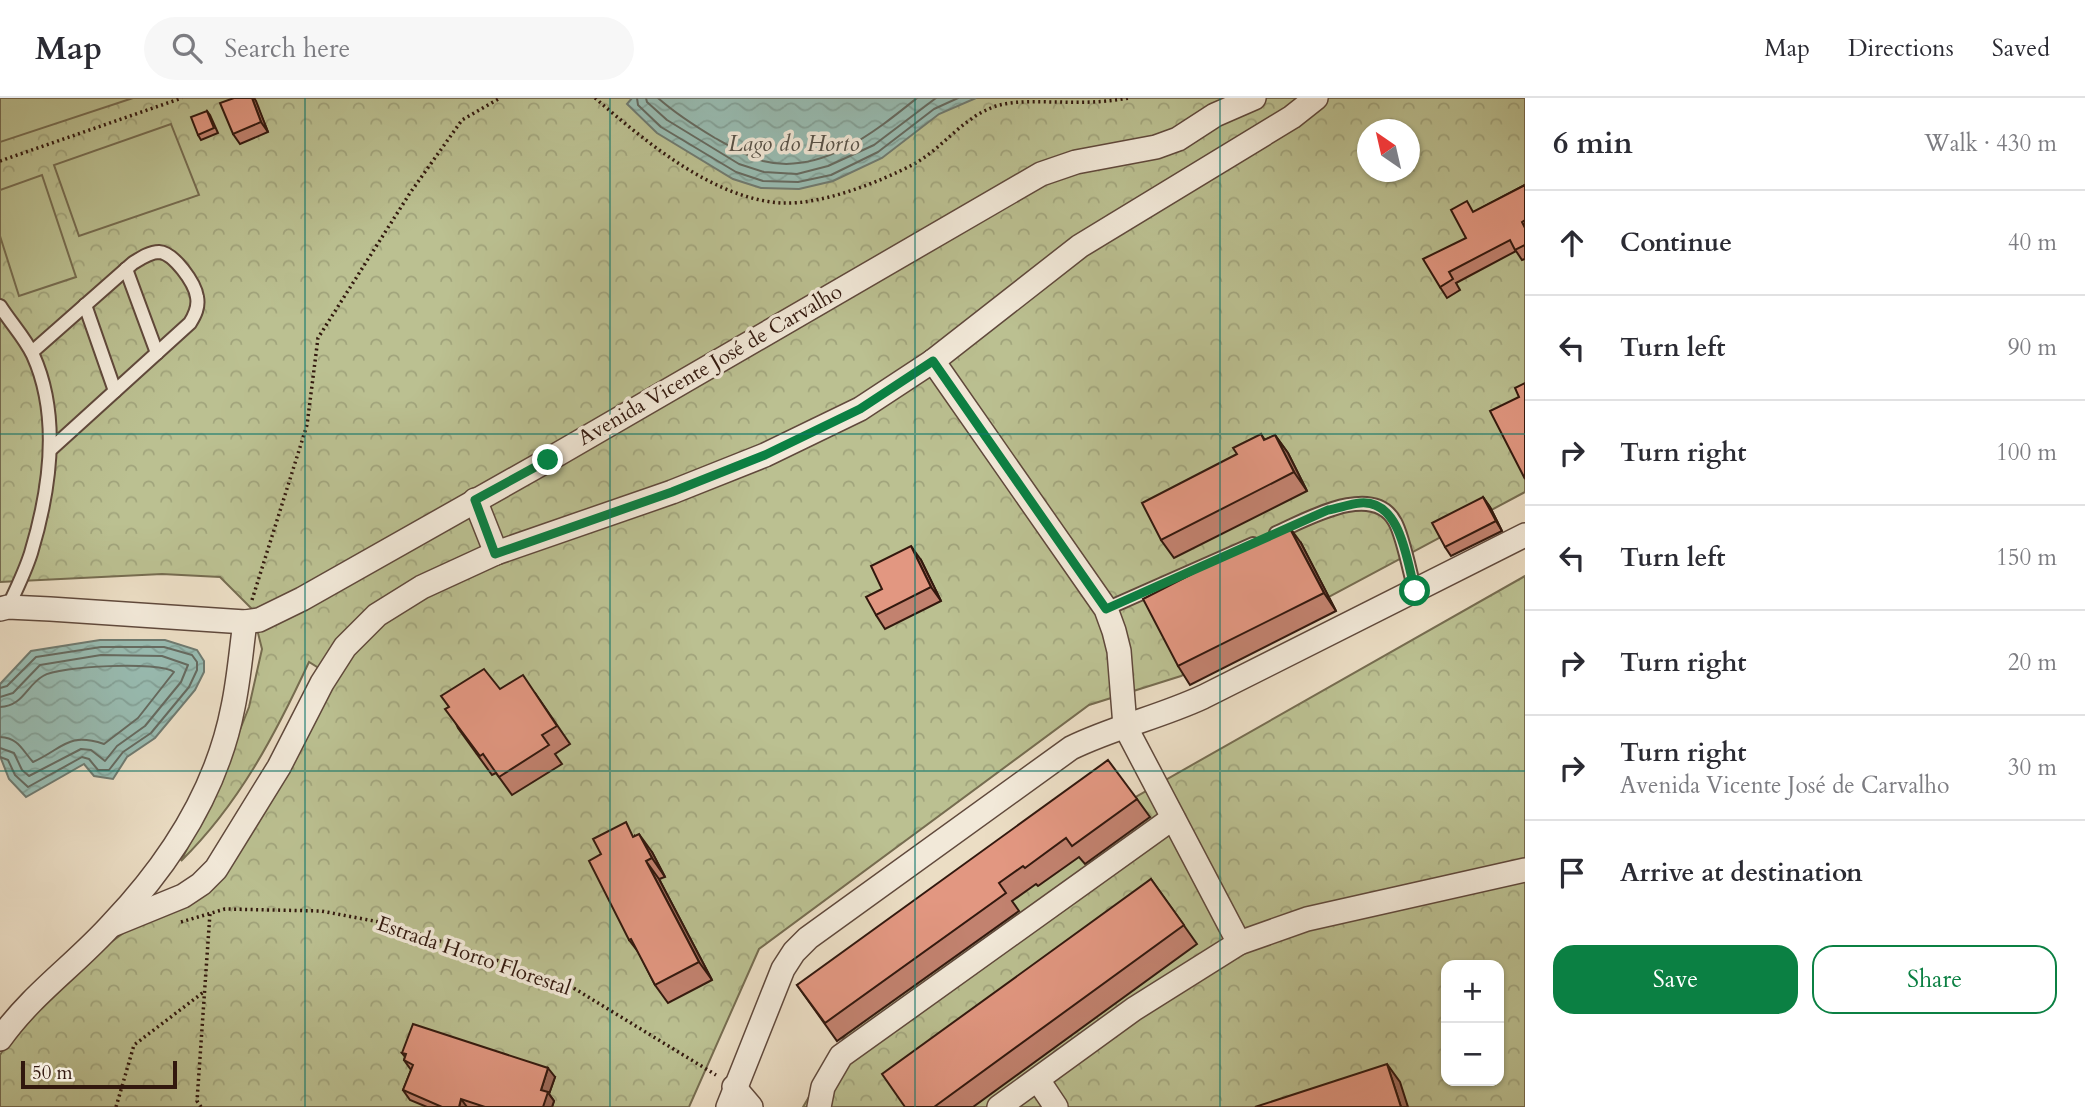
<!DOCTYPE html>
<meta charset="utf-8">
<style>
:root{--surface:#fff;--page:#f7f7f7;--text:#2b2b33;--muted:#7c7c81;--line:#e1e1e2;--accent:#0b8043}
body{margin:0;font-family:Cardo,serif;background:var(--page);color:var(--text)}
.controls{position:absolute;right:21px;bottom:21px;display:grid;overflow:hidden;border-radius:14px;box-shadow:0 2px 5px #0004}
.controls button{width:63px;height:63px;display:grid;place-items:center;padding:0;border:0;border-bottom:2px solid var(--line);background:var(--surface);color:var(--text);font:35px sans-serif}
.compass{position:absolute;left:1357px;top:21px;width:63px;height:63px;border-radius:50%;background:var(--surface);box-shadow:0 2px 5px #0004;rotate:326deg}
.scale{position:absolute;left:21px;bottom:18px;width:156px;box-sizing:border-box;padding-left:7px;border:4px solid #32180e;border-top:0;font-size:19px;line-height:24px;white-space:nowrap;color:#32180e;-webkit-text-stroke:5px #f2e9d9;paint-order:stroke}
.stop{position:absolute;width:21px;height:21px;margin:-16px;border:5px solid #0b8043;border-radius:50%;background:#fff}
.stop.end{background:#0b8043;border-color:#fff;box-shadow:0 2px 7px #0008}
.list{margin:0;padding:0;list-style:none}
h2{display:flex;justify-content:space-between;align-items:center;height:91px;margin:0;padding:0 28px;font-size:30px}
h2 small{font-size:23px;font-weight:400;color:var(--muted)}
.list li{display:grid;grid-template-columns:46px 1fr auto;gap:21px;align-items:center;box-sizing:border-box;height:105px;padding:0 28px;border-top:2px solid var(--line)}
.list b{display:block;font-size:26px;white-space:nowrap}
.list p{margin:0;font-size:23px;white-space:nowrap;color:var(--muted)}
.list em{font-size:23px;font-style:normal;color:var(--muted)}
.actions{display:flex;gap:14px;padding:21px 28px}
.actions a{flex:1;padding:16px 0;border:2px solid var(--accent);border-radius:21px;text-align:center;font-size:24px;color:var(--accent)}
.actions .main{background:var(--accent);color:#fff}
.icon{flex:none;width:38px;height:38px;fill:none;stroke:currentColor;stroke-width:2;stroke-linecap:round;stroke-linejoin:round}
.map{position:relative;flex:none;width:1525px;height:1009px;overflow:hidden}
header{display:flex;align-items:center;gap:42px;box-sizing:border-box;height:98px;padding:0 35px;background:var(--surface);border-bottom:2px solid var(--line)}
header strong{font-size:33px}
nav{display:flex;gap:38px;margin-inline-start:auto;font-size:24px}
.search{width:490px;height:63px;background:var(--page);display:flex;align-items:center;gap:18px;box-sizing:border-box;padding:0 24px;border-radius:38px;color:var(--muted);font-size:26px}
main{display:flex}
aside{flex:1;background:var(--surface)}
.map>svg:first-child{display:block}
</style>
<header>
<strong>Map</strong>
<div class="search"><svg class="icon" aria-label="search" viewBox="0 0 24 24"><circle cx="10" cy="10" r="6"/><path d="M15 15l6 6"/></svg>Search here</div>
<nav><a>Map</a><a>Directions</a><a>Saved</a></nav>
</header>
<main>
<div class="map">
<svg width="1525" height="1009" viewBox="0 0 1525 1009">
<defs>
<pattern id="forest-crowns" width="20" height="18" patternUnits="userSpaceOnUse" patternTransform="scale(1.75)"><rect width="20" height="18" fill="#bbc091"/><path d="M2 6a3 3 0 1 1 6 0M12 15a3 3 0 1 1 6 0" fill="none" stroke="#a1a47c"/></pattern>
<pattern id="water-waves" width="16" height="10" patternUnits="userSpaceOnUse" patternTransform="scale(1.75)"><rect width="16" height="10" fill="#98bcb2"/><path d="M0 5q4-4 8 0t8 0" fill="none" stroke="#83a198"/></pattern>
</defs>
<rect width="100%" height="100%" fill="#ebddc4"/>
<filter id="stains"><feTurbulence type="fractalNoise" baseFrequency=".00286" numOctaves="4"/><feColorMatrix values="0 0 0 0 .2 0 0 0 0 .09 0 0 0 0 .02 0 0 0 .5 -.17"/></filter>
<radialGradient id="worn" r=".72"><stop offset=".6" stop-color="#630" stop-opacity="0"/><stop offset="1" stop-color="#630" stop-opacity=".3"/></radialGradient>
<g fill="url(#forest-crowns)" stroke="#766c50" stroke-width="2" fill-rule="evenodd">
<path d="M 0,0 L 1525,0 L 1525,394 L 1181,578 L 1089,607 L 759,851 L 689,1009 L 0,1009 L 0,957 L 19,927 L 77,869 L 193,784 L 238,734 L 333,579 L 309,564 C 275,637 239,706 181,763 L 218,687 L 249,609 L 262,551 L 252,511 L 220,479 L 162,476 L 0,484 ZM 1367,32 L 1409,32 L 1409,74 L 1367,74 Z"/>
<path d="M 1525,478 L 1525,1009 L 803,1009 L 910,827 ZM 1446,867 L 1499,867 L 1499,983 L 1446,983 Z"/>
</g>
<g fill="#bbc091" stroke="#766c50" stroke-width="2">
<path d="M 0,0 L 133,0 L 0,44 Z"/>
<path d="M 171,26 L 199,97 L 79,138 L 54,67 Z"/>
<path d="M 42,77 L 76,179 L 19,198 L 0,138 L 0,92 Z"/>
</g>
<g fill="url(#water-waves)" stroke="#6f7a70" stroke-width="2">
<path d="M 632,0 L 976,0 L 939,16 L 882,60 L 833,83 L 799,91 L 761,90 L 733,81 L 657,35 L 627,6 Z"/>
<path d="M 100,542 L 165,542 L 197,552 L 204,563 L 204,574 L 195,592 L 155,640 L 127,659 L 113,681 L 94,678 L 84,666 L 26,699 L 9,681 L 0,658 L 0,586 L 31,553 Z"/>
</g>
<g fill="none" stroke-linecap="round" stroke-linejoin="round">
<g stroke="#656a60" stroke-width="2">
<path d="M 637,0 L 638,7 L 661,29 L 736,74 L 763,83 L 798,84 L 831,77 L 878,54 L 934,11 L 958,0"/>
<path d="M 646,0 L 647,4 L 667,22 L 739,66 L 764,74 L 797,76 L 828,68 L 874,47 L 936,0"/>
<path d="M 658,0 C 676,16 695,28 715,40 C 731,49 746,58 763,63 C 821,78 876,33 917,0"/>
<path d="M 0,590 L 7,588 L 36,559 L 101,549 L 164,549 L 192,557 L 197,564 L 197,572 L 189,589 L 151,635 L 123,654 L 109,672 L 98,672 L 89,661 L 82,659 L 28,689 L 15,677 L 8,662 L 0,659"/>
<path d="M 0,599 L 13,595 L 40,567 L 101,557 L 162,558 L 188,567 L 181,584 L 145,628 L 117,648 L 105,663 L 91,652 L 81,651 L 29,678 L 22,672 L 14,655 L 0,650"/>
<path d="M 0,609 C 23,608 26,588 43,578 C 59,568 160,563 174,574 L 138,620 L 104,646 C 67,634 64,650 33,664 C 22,652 19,640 0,639"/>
</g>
<g stroke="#60493c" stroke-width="16">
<g id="service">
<path d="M 126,171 L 157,255"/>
<path d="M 85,207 L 115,293"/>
<path d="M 0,208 C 10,224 25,240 33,257 C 61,319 50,392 31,455 C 25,474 16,492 8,509"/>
<path d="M 32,254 L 133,165 C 141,160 150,154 159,154 C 174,155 195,185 197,199 C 199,209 195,217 190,225 L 50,352"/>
<path d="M 1276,435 C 1306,422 1373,383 1395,424 C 1403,438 1410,475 1415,493"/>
<path d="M 1106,511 L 1253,446"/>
</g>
</g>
<g stroke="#60493c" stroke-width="26">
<g id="minor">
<path d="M 933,263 L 1106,511 L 1114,533 L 1119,553 L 1125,628 L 1239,845"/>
<path d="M 475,402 L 496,455"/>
<path d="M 0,511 L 8,509 L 50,511 L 245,524 L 259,522 L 302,501 L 548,362 L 1041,76 L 1076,64 L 1156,49 L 1178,41 L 1215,17 L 1254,0"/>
<path d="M 112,827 L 183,798 L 201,786 L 216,771 L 279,669 L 322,585 L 345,549 L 377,517 L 422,489 L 496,455 L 672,394 L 765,357 L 860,311 L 933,263 L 1080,148 L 1292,19 L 1316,0"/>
<path d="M 0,941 C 33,895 75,867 112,826 C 169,766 217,692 233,609 C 239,581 241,553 245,524"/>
<path d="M 1038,982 L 1056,1009"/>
<path d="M 734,989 L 751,1009"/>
<path d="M 728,1009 L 783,871 L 794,854 L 808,840 L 1071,650 C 1114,629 1160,619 1203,599 L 1525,437"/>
<path d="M 819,1009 L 823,989 L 841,958 L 1173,720"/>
<path d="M 999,1009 L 1134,911 L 1239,845 L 1307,821 L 1525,772"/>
</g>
</g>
<g stroke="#32180e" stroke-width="3.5" stroke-dasharray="2 3.5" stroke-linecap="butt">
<path d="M 595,0 C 645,43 713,101 782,105 C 821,107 880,84 914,66 C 943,50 963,19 996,8 C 1016,2 1039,4 1060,4 C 1083,5 1107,4 1129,0"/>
<path d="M 0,63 L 182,0"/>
<path d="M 252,502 L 307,327 L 318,240 L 410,95 L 462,22 L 500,0"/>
<path d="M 181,824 L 225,811 L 321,813 L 390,826 L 567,886 L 716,977"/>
<path d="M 116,1009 L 134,947 L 205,893"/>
<path d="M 201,1009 L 197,1003 L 210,815"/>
</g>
<use href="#service" stroke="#f2e9d9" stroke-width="12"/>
<use href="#minor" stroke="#f2e9d9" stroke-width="23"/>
</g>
<g fill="#c2826f" stroke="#32180e" stroke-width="2">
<path d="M 234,0 L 254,0 L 268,34 L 240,46 L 233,36 Z"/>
<path d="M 207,13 L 210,17 L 218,35 L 201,42 L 198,37 Z"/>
<path d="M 1525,87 L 1525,161 L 1522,162 L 1516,153 L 1456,185 L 1460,192 L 1447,200 L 1440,189 L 1466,140 L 1474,114 Z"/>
<path d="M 1261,336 L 1265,342 L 1275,337 L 1288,355 L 1307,393 L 1174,460 L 1161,442 L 1237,356 Z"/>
<path d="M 1483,399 L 1490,409 L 1502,433 L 1451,458 L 1445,449 Z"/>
<path d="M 1301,445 L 1336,513 L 1190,587 L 1178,568 Z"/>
<path d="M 921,462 L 941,503 L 885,531 L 876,517 L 882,491 Z"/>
<path d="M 500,591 L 535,595 L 570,646 L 555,656 L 562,666 L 512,697 L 496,675 L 492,677 L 458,630 L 449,609 Z"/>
<path d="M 1137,701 L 1150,719 L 1085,766 L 1079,759 L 1038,788 L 1036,786 L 1012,803 L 1019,813 L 837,943 L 797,887 Z"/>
<path d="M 635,738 L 652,754 L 665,779 L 659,781 L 712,882 L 668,905 L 655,887 L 639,855 L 629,842 Z"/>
<path d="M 1151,781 L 1197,846 L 973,1009 L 905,1009 Z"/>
<path d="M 402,955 L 555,979 L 549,996 L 554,1003 L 552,1009 L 427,1009 L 410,1002 L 403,992 L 411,972 L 404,962 L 405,959 Z"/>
</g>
<g fill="#9e6a5a" stroke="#32180e" stroke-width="2">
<path d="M 252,0 L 254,0 L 256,3 L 268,34 L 261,24 Z"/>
<path d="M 1275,337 L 1288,355 L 1307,393 L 1294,374 Z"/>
<path d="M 1483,399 L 1490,409 L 1502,433 L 1496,423 Z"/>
<path d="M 1288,427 L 1301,445 L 1336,513 L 1324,495 Z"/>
<path d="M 911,448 L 921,462 L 941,503 L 931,489 Z"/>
<path d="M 639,736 L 652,754 L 665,779 L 652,760 Z"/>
<path d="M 646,763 L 659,781 L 712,882 L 699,864 Z"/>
<path d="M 1387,966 L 1400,984 L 1408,1009 L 1401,1009 Z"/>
<path d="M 548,970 L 555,979 L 549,996 L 554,1003 L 552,1009 L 543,1009 L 541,992 Z"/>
<path d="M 461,1001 L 467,1009 L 459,1009 Z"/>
</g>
<g fill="#e29781" stroke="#32180e" stroke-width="2">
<path d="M 234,0 L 252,0 L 261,24 L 233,36 L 220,5 Z"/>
<path d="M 207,13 L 214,30 L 198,37 L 191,19 Z"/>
<path d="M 1525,87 L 1525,122 L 1522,124 L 1525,130 L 1525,147 L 1515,152 L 1510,142 L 1449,174 L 1453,181 L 1440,189 L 1423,161 L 1466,140 L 1451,112 L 1467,103 L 1473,114 Z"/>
<path d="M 1525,285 L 1525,381 L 1490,313 L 1519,299 L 1515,290 Z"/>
<path d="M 1261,336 L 1264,342 L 1275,337 L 1294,374 L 1161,442 L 1142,405 L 1237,356 L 1233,350 Z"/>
<path d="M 1483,399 L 1496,423 L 1445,449 L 1432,425 Z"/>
<path d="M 1288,427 L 1324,495 L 1178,568 L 1143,501 Z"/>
<path d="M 911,448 L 931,489 L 876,517 L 866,499 L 882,491 L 871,468 Z"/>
<path d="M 484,571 L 500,591 L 523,577 L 557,628 L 542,637 L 549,647 L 499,679 L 483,656 L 480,658 L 445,611 L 449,609 L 441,598 Z"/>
<path d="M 1108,662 L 1137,701 L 1072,748 L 1066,740 L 1025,770 L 1023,768 L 999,785 L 1006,795 L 825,925 L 797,887 Z"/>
<path d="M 626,724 L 633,739 L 639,736 L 652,760 L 646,763 L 699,864 L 655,887 L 631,841 L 629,842 L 589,763 L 601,756 L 593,741 Z"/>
<path d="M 1151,781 L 1184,827 L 934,1009 L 905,1009 L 882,976 Z"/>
<path d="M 413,926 L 548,970 L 541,992 L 548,994 L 543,1009 L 485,1009 L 461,1001 L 459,1009 L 442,1009 L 403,992 L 413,967 L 404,962 L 406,956 L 402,955 Z"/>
<path d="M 1387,966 L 1401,1009 L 1255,1009 Z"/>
</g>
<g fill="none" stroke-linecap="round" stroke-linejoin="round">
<path stroke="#0b8043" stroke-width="9" d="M 548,362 L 475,402 L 495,456 L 672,394 L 765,357 L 860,311 L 933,263 L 1106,511 L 1328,412 C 1339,410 1350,406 1360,405 C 1401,401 1407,464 1415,493"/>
</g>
<path fill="none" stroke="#0f766e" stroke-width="2" stroke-opacity="0.55" d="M 305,0 L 305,1009M 610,0 L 610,1009M 915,0 L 915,1009M 1220,0 L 1220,1009M 0,336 L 1525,336M 0,673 L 1525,673"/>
<g text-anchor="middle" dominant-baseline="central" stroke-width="7" stroke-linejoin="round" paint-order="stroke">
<g font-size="21" fill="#32180e" stroke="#f2e9d9">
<text transform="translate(710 267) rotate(-30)">Avenida Vicente José de Carvalho</text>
<text transform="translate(474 858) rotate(19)">Estrada Horto Florestal</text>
</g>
<g font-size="23" font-style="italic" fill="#565147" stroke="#f2e9d9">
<text x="794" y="45">Lago do Horto</text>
</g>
</g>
<rect width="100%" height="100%" filter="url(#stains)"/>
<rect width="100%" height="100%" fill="url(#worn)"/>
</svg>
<div class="controls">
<button>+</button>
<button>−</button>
</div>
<svg class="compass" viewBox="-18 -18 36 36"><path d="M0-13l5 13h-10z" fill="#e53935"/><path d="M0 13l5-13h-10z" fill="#7c7c81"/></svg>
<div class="scale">50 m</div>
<div class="stop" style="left:1415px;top:493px"></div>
<div class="stop end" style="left:548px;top:362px"></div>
</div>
<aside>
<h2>6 min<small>Walk · 430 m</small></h2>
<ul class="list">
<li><svg class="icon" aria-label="ahead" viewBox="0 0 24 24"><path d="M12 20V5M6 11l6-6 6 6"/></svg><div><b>Continue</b></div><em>40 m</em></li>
<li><svg class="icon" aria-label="left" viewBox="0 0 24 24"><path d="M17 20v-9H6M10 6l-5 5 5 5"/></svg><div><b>Turn left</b></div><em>90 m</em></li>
<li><svg class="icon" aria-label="right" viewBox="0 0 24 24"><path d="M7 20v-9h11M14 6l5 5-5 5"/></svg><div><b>Turn right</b></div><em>100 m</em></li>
<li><svg class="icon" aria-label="left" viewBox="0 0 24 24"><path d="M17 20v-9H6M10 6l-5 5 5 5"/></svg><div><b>Turn left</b></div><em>150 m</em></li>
<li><svg class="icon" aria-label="right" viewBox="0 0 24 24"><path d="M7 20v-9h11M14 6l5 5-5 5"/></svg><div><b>Turn right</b></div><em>20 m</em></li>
<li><svg class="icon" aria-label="right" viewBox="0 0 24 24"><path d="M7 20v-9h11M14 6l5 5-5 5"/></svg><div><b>Turn right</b><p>Avenida Vicente José de Carvalho</p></div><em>30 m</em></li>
<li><svg class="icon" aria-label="arrive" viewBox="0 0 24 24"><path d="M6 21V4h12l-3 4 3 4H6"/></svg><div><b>Arrive at destination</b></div></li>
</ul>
<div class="actions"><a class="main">Save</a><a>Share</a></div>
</aside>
</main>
